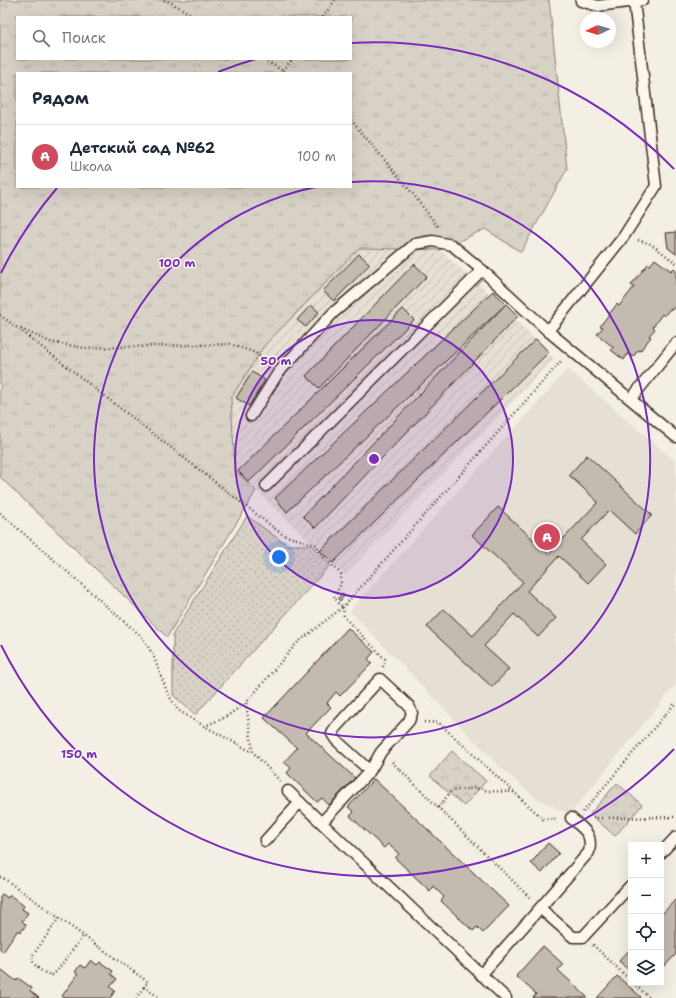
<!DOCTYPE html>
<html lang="ru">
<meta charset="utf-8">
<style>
:root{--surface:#fff;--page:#f2f2f3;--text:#1f2937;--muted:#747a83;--line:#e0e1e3;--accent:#d1495b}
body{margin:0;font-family:"Shantell Sans",sans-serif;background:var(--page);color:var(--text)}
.controls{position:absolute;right:12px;bottom:12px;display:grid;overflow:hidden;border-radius:0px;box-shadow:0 4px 16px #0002}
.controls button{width:36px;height:36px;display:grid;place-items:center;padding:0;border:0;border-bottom:1px solid var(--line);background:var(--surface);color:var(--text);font:20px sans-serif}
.compass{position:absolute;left:580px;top:12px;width:36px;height:36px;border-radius:50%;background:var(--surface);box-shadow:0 4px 16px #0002;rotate:266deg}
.you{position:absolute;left:279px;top:557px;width:14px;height:14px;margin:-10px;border:3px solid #fff;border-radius:50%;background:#1a73e8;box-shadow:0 0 0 6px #1a73e833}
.badge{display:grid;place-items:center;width:26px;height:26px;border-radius:50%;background:var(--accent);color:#fff;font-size:13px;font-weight:700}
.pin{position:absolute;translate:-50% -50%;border:2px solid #fff;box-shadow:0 1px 4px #0006}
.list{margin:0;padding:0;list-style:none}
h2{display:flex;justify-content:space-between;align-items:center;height:52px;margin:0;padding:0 16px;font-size:17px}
h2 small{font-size:13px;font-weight:400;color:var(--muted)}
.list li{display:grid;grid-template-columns:26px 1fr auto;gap:12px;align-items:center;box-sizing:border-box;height:64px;padding:0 16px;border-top:1px solid var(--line)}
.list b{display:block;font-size:15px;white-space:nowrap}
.list p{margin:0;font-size:13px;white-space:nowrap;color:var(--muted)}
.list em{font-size:13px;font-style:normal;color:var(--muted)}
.icon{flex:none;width:22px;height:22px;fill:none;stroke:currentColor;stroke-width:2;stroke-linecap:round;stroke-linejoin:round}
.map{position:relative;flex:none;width:676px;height:998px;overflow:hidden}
.search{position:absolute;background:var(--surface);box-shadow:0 4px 16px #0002;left:16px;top:16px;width:336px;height:44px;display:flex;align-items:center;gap:10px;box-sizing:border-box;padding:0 14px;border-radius:0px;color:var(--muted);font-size:15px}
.panel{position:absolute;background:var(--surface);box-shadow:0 4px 16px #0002;left:16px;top:72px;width:336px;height:116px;border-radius:0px}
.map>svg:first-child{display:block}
</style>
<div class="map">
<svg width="676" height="998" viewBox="0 0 676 998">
<defs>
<pattern id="industrial-furrows" width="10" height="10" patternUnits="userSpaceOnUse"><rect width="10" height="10" fill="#e5dfd4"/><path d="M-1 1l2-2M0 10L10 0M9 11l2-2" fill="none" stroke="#c5c0b6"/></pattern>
<pattern id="grass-tufts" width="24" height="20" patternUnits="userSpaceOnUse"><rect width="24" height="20" fill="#d8d1c6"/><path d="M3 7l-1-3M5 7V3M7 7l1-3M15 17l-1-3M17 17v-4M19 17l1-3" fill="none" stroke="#bab4aa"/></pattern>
<pattern id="forest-crowns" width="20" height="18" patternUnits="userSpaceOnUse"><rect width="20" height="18" fill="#d8d1c6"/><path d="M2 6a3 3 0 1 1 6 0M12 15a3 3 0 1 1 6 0" fill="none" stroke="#bab4aa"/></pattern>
<pattern id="garden-dots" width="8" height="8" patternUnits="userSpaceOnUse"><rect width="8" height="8" fill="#d8d1c6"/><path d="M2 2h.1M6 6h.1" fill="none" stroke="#bab4aa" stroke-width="1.8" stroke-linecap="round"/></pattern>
</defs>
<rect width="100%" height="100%" fill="#f3efe4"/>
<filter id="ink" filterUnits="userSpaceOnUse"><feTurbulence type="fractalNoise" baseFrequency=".025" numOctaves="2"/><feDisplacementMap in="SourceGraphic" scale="8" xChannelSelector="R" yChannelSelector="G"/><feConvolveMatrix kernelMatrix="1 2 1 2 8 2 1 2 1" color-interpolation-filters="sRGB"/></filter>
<g filter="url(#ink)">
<path fill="#e5dfd4" d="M 568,369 L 676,462 L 676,684 L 570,814 L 537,799 L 499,766 L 350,611 Z"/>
<path fill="url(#industrial-furrows)" d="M 359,248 L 440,250 L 490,294 L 554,359 L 345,575 L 235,470 L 231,398 L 264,346 Z"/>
<path fill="url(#grass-tufts)" stroke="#8a7e72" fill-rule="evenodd" d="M 0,0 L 549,0 L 567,169 L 521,252 L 485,229 L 440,250 L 359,248 L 264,346 L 231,398 L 235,470 L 256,491 L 167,637 L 0,477 ZM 17,17 L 351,17 L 351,59 L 17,59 ZM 17,73 L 351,73 L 351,187 L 17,187 Z"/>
<g fill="url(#forest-crowns)" stroke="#8a7e72">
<path d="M 452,751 L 486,781 L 464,806 L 430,776 Z"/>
<path d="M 617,783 L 642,805 L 615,836 L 590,814 Z"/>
</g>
<path fill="url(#garden-dots)" stroke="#8a7e72" d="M 247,516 L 287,545 L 311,545 L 330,565 L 195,715 L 173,695 L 173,634 Z"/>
<g fill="#c3bbb0" stroke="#3b2a1e">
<path d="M 676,232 L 676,254 L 668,248 L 666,233 Z"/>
<path d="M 359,254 L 370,264 L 334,301 L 323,291 Z"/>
<path d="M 655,259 L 671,271 L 674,268 L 676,270 L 676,304 L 672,310 L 670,309 L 664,316 L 662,314 L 653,327 L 655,329 L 649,336 L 651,337 L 640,351 L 638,350 L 633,357 L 628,353 L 624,360 L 611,350 L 613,347 L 597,334 L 603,327 L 600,326 L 617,304 L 619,306 L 634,287 L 631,285 L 648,264 L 650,265 Z"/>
<path d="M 414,264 L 427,276 L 319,388 L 306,376 Z"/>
<path d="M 493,291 L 506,304 L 287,512 L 275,498 Z"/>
<path d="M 506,304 L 518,316 L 315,528 L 303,516 Z"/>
<path d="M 311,305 L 319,312 L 306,327 L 297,320 Z"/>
<path d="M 403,309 L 414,320 L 249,482 L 238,471 Z"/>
<path d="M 536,339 L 549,352 L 333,563 L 320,551 Z"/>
<path d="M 252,372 L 265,380 L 249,406 L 236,398 Z"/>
<path d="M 587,455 L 652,515 L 635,534 L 609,510 L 581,540 L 606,564 L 588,583 L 559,556 L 527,591 L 556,618 L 538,637 L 514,614 L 484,646 L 509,669 L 492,687 L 427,627 L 444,609 L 473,636 L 523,582 L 472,535 L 498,507 L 549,554 L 598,502 L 569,475 Z"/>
<path d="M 342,593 L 345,595 L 340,601 L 338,599 Z"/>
<path d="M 348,628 L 374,652 L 368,659 L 372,663 L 340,696 L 336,692 L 327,703 L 331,707 L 306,733 L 355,778 L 329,805 L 322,798 L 317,802 L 287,773 L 291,768 L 284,762 L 297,748 L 264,718 Z"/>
<path d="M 374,779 L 509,906 L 483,933 L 477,927 L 473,931 L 441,901 L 444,897 L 433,886 L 430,891 L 395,858 L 399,854 L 388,844 L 384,848 L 350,816 L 354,812 L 348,807 Z"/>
<path d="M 548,843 L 559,853 L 542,873 L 531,863 Z"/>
<path d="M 2,894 L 8,898 L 10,895 L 24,906 L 22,909 L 28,913 L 22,921 L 26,925 L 21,932 L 18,930 L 3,952 L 0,950 L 0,897 Z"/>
<path d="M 676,899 L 676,954 L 661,970 L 661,915 Z"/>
<path d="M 543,946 L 563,964 L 558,970 L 587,997 L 586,998 L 533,998 L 536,994 L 516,976 Z"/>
<path d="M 631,948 L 631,972 L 619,961 Z"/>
<path d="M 91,960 L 97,965 L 100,962 L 113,971 L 111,974 L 117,979 L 110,987 L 115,991 L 110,998 L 64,998 L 62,996 L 78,974 L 75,972 L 80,965 L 85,968 Z"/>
<path d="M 2,970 L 16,981 L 18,978 L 32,988 L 30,991 L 39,998 L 0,998 L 0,973 Z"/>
<path d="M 617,976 L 641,997 L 640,998 L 597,998 Z"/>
</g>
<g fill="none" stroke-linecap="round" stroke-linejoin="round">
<g stroke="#3b2a1e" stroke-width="13">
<g id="service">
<path d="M 581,0 L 581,1 L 598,6 L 643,0"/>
<path d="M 634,1 L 656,186 L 624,236 L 548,331 L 676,437"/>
<path d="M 631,399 L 676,343"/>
<path d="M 251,416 L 278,373 L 333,313 L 415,244 L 433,241 L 452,245 L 482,270 L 548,331"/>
<path d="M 266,486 L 482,270"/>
<path d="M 288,791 L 506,998"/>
<path d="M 322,822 L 370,771 L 381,752 L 409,721 L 412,713 L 409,706 L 380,679 L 335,728 L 332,734 L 336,740 L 370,771"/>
<path d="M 265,841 L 300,802"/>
<path d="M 661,853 L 676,837"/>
<path d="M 540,908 L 589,852 C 593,833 584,830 571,818"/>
<path d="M 481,975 L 540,908 L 573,937 L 583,937 L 631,885"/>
</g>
</g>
<g stroke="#3b2a1e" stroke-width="2.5" stroke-dasharray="1 3" stroke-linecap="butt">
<path d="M 164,0 L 172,3 L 195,17"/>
<path d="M 323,17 L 335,0"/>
<path d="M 264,59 L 286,73"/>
<path d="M 283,71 L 292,59"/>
<path d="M 351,120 L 413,194 L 439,228"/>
<path d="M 638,240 L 651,244 L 676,263"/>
<path d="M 0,315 L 16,327"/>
<path d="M 16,327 L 283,535 L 317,545 L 319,552 L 341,574 L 341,584 L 334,597 L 338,603 L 343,607 L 296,644 L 246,703 L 253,752 L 280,781"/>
<path d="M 21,329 L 50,342 L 84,348 L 230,344 L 256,353 L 268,365"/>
<path d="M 0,513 L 142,637 L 153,655 L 168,694 L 178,710 L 195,721 L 252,752"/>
<path d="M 383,667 L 385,659 L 344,617 L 343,607 L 562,360"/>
<path d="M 424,722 L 439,723 L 543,819 L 557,819"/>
<path d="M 204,726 L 224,718 L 246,703"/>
<path d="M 392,762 L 531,899"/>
<path d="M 438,808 L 451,791 L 475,788 L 488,791 L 514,792"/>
<path d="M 583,812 L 676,702"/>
<path d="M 593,818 L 676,817"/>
<path d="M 0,877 L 2,877 L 148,982 L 144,987 L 160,998"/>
<path d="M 59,918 L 33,955 L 32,960 C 36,968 43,973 52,975 L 56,972 L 84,935"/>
<path d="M 593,945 L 631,981"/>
<path d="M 633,983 L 650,998"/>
<path d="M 136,998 L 144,987"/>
</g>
<use href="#service" stroke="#fbf7ec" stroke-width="10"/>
</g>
</g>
<circle cx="374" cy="459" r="139" fill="#7b2cbf" fill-opacity=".12"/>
<g fill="none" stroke="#7b2cbf" stroke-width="2">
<circle cx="374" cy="459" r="139"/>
<path d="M352 182A278 278 0 1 1 316 187"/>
<path d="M674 749A417 417 0 0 1 1 645M1 273A417 417 0 0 1 57 188M218 72A417 417 0 0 1 256 59M352 43A417 417 0 0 1 674 169"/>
</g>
<circle cx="374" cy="459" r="6" fill="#7b2cbf" stroke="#fbf7ec" stroke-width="2"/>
<g font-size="12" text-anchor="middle" font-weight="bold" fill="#7b2cbf" stroke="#fbf7ec" stroke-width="3" stroke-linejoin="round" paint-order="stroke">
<text x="177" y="267">100 m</text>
<text x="276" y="365">50 m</text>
<text x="79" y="758">150 m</text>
</g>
</svg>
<div class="controls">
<button>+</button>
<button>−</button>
<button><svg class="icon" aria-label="locate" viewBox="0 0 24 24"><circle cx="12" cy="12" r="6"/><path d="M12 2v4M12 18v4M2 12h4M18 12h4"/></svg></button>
<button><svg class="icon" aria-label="layers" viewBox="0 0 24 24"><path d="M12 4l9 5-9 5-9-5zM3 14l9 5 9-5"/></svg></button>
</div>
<svg class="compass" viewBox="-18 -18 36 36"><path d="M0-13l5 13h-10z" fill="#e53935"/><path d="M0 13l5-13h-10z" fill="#747a83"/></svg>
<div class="you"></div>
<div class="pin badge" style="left:547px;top:537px">A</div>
<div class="search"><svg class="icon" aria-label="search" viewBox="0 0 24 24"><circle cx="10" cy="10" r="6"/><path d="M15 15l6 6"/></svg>Поиск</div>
<section class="panel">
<h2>Рядом<small></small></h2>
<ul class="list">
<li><span class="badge">A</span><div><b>Детский сад №62</b><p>Школа</p></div><em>100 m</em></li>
</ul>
</section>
</div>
